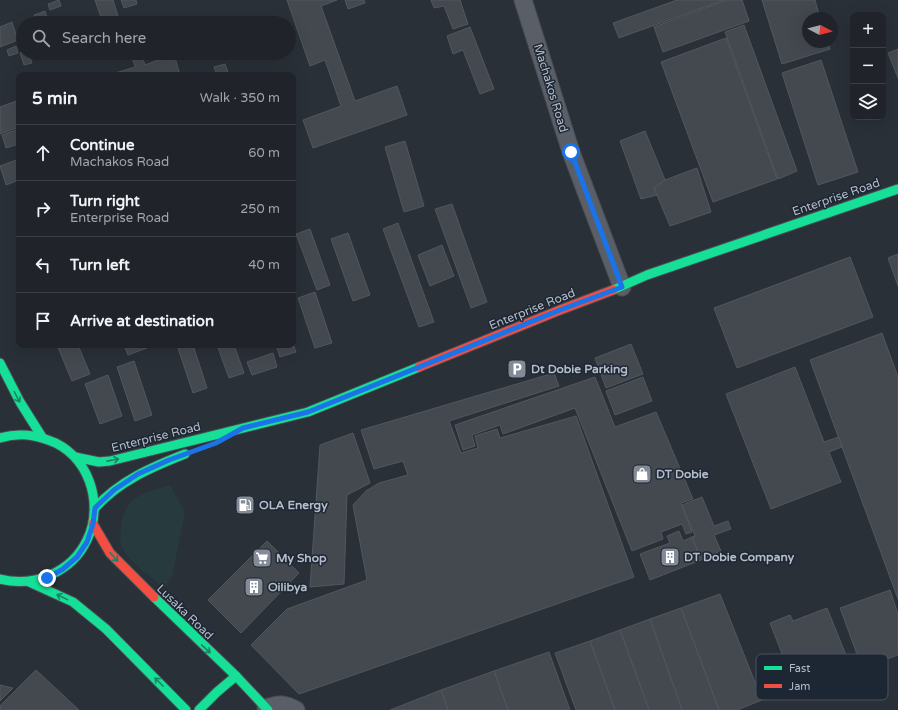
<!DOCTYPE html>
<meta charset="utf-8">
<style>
:root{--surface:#20242a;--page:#282c32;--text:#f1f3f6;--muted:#a2a4a8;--line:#3d4147}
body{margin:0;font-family:"Varela Round",sans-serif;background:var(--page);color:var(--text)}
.controls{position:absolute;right:12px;top:12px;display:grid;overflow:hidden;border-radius:8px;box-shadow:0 4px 16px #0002}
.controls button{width:36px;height:36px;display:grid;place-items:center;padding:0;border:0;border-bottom:1px solid var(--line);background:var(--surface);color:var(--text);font:20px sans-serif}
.compass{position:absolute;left:802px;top:12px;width:36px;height:36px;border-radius:50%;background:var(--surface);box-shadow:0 4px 16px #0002;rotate:97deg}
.stop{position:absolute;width:12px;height:12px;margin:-9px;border:3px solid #1a73e8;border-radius:50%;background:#fff}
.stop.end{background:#1a73e8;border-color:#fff;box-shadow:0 1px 4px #0008}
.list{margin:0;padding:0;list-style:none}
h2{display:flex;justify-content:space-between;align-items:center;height:52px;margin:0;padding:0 16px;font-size:17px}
h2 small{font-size:13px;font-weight:400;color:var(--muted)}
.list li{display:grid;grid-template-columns:26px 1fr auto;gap:12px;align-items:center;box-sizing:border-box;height:56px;padding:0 16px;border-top:1px solid var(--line)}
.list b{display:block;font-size:15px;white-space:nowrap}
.list p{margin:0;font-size:13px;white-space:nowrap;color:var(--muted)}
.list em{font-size:13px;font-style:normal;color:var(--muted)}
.icon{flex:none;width:22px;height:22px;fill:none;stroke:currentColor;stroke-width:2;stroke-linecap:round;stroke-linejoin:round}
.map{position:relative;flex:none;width:898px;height:710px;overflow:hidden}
.search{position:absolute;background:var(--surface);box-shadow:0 4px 16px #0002;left:16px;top:16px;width:280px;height:44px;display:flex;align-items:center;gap:10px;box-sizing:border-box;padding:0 14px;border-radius:22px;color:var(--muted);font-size:15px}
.panel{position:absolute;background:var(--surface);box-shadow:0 4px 16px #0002;left:16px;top:72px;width:280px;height:276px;border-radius:8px}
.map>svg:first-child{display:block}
</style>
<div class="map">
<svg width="898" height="710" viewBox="0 0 898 710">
<rect width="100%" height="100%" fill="#2a3038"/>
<path fill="#273a3e" d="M 170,485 L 185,512 L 172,577 L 164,588 C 149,575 129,563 121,545 C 119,540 121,532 121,527 C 124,496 144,493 170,485 Z"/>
<g fill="#444950" stroke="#52575f">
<path d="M 59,0 L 61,6 L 50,10 L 48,4 Z"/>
<path d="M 95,0 L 113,0 L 120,22 L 103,23 Z"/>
<path d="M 121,0 L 136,0 L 137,4 L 124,8 Z"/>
<path d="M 287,0 L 337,0 L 321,6 L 355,101 L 397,86 L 407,115 L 313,148 L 303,120 L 341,106 L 325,60 L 310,66 Z"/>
<path d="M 345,0 L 364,0 L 365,3 L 348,9 Z"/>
<path d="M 431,0 L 460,0 L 468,24 L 453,29 L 444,6 L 434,8 Z"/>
<path d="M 677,0 L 724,0 L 619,38 L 613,23 Z"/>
<path d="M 727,0 L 742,0 L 749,21 L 663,52 L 654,27 Z"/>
<path d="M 762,0 L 815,0 L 820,18 L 808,18 L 808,42 L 828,42 L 830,49 L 782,64 Z"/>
<path d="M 45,11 L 48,21 L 36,23 L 34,15 Z"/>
<path d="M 12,22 L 18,40 L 0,47 L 0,27 Z"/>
<path d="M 744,25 L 797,171 L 778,179 L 725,32 Z"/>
<path d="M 470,27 L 494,89 L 480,94 L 463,50 L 453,54 L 447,36 Z"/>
<path d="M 726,38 L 777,179 L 713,202 L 661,62 Z"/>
<path d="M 16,46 L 18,53 L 9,56 L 7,50 Z"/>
<path d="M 898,49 L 898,78 L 888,53 Z"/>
<path d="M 23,52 L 23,53 L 28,53 L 32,63 L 24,65 L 20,53 Z"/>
<path d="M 156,53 L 167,53 L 168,55 L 174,54 L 180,75 L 109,75 L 135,67 L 133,60 L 142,57 L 145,65 L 158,60 Z"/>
<path d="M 821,60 L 858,172 L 818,185 L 782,73 Z"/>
<path d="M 225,64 L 229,75 L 217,75 L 214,67 Z"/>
<path d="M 19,100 L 19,127 L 0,134 L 0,107 Z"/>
<path d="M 19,129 L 19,144 L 6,148 L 2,135 Z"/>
<path d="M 645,131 L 665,180 L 654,188 L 657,195 L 641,199 L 620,141 Z"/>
<path d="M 405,141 L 424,206 L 404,212 L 385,147 Z"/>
<path d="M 19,159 L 19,180 L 6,185 L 0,166 Z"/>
<path d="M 697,168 L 711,212 L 670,226 L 654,188 L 665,180 Z"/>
<path d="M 452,204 L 487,302 L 471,308 L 435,209 Z"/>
<path d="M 398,223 L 434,322 L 419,327 L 383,229 Z"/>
<path d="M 310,229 L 330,285 L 317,290 L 296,234 Z"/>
<path d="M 348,233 L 370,295 L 353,301 L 331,239 Z"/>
<path d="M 442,245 L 454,276 L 430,286 L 418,255 Z"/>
<path d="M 898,254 L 898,286 L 888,258 Z"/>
<path d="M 850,257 L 873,317 L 737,368 L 714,308 Z"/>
<path d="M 315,292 L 332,343 L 315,348 L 298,298 Z"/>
<path d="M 882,333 L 898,377 L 898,599 L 810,360 Z"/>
<path d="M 293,344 L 296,352 L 280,357 L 276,345 L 293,345 Z"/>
<path d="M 631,344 L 643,374 L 606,388 L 595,358 Z"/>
<path d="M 57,345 L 78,345 L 90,374 L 72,381 Z"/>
<path d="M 124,345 L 146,345 L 147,348 L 128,355 Z"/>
<path d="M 177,345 L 193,345 L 207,388 L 193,393 Z"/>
<path d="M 217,345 L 234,345 L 244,373 L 229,378 Z"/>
<path d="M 273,353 L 277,367 L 252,375 L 247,362 Z"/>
<path d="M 134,361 L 152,415 L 135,421 L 117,367 Z"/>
<path d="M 795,367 L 824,442 L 839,437 L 842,447 L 829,452 L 841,482 L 771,509 L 726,394 Z"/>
<path d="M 554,373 L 559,386 L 449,421 L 461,453 L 478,448 L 475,436 L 497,429 L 500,438 L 576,416 L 634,577 L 299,694 L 251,645 L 287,609 L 367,580 L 353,505 L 366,491 L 379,483 L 408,475 L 403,461 L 374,469 L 361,430 Z"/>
<path d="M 108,375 L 122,416 L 100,424 L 85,384 Z"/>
<path d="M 595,377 L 615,427 L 656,412 L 693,499 L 681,503 L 692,532 L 686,534 L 682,524 L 661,532 L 663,539 L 632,551 L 575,408 L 503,434 L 500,425 L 472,435 L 475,446 L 463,450 L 455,425 Z"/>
<path d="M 643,377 L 652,401 L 615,415 L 606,391 Z"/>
<path d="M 353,433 L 370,483 L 347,495 L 344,584 L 310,587 L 320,445 Z"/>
<path d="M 702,497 L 714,526 L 728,521 L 731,529 L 714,535 L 721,551 L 701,560 L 692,537 L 695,536 L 682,505 Z"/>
<path d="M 679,531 L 683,541 L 692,537 L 701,560 L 650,580 L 640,554 L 670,543 L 667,536 Z"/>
<path d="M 267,541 L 299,573 L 241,633 L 208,600 Z"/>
<path d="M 890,590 L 898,614 L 898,655 L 862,668 L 840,608 Z"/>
<path d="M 720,594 L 762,700 L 737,710 L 719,710 L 681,608 Z"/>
<path d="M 681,608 L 719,710 L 682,710 L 650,619 Z"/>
<path d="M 827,608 L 852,670 L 797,692 L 770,623 L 790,615 L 793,621 Z"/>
<path d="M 650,619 L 682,710 L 649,710 L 620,630 Z"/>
<path d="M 620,630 L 649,710 L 615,710 L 590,641 Z"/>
<path d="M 590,641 L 615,710 L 576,710 L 555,653 Z"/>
<path d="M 549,652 L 570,710 L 508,710 L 494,671 Z"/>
<path d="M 36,670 L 79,710 L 0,710 L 0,706 Z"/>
<path d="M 494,671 L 508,710 L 448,710 L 441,690 Z"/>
<path d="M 0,685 L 13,688 L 0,701 Z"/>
<path d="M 441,690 L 448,710 L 390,710 Z"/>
</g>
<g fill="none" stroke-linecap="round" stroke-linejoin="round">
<g stroke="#484c53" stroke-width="19">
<g id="street">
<path d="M 523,0 L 571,152 L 622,287"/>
<path d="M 266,708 C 280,704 284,703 296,710"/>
</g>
</g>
<g stroke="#484c53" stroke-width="11">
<g id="fast">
<path d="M 613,290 L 647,275 L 898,189"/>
<path d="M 0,363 L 20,402 L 42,437"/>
<path d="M 0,438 C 17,433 31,434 48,440 C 88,453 105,503 87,540 C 72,572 34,588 0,579"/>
<path d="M 75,457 L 99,462 L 110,461 L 308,412 L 419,367"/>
<path d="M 95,508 C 119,481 152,467 185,454"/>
<path d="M 29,582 L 73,602 L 106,629 L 186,710"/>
<path d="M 154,597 L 236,676 L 268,710"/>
<path d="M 199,710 L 217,692 L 236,676"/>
</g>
</g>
<g stroke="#484c53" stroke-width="11">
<g id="jam">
<path d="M 419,367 L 560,310 L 613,290"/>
<path d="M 93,524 L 110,553 L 154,597"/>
</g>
</g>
<use href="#street" stroke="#5a5e66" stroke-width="17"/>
<use href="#fast" stroke="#16e098" stroke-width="9"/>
<use href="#jam" stroke="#f24e42" stroke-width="9"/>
</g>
<defs><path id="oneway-shaft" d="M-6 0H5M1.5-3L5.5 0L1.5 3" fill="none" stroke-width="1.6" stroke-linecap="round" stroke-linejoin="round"/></defs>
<g stroke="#1a8366">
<use href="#oneway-shaft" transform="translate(17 397) rotate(62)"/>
<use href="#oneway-shaft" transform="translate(113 460) rotate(-11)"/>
<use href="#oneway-shaft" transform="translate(114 557) rotate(48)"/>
<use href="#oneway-shaft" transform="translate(62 597) rotate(-154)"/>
<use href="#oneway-shaft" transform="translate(206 649) rotate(43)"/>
<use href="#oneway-shaft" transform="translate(159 682) rotate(-135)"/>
</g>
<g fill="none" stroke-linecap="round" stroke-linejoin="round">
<path stroke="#1a73e8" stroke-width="5" d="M 47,578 L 63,569 L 77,557 L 87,542 L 93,524 L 95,508 L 99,504 L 114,490 L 138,474 L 169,460 L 216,443 L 243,428 L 308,412 L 560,310 L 622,287 L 571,152"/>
</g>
<defs>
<g id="parking-square" transform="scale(1)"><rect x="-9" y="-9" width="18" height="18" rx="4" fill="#848b96" stroke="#1d2633"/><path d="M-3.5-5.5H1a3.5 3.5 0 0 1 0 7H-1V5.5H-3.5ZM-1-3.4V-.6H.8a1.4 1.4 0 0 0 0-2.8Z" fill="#fff"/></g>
<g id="shop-square" transform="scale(1)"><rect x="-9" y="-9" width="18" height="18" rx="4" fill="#848b96" stroke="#1d2633"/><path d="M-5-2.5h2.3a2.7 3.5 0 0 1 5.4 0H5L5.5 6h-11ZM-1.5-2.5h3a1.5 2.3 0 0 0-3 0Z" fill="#fff"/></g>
<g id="fuel-square" transform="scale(1)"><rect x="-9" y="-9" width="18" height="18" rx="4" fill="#848b96" stroke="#1d2633"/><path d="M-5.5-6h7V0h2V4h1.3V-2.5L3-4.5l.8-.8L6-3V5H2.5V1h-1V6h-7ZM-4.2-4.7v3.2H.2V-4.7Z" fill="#fff"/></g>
<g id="building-square" transform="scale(1)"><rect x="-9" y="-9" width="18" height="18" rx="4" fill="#848b96" stroke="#1d2633"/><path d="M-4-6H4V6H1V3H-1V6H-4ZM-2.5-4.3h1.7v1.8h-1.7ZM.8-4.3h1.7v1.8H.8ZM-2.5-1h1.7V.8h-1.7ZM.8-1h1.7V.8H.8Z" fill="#fff"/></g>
<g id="supermarket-square" transform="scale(1)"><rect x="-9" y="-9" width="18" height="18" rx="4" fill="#848b96" stroke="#1d2633"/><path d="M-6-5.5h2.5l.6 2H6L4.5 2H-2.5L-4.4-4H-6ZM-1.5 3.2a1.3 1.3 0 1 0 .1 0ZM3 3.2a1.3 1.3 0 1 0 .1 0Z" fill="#fff"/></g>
</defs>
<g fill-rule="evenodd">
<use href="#parking-square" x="517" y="369"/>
<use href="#shop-square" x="642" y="474"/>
<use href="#fuel-square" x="245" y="505"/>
<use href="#building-square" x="670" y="557"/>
<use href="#supermarket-square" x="262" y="558"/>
<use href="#building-square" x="254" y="587"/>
</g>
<g text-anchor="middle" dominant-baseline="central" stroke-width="3" stroke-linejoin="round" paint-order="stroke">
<g font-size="12" fill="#b4bcc9" stroke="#1d2633">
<text transform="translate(551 88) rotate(73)">Machakos Road</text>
<text transform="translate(836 197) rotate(-19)">Enterprise Road</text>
<text transform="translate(532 309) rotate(-22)">Enterprise Road</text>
<text transform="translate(156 437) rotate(-14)">Enterprise Road</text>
<text transform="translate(185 612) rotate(44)">Lusaka Road</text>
</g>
<g font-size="12" font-weight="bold" fill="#b4bcc9" stroke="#1d2633" text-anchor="start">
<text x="531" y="369">Dt Dobie Parking</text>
<text x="656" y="474">DT Dobie</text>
<text x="259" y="505">OLA Energy</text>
<text x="684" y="557">DT Dobie Company</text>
<text x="276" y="558">My Shop</text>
<text x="268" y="587">Oilibya</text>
</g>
</g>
<rect x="756" y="654" width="132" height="46" rx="6" fill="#1d2633" stroke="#4a5360" stroke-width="1"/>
<rect x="764" y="666" width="18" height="4" fill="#16e098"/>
<rect x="764" y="684" width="18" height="4" fill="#f24e42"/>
<g font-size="11" fill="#b4bcc9">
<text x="789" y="672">Fast</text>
<text x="789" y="690">Jam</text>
</g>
</svg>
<div class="controls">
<button>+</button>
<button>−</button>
<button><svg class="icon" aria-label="layers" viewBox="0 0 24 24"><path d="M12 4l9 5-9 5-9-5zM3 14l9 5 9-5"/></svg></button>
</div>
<svg class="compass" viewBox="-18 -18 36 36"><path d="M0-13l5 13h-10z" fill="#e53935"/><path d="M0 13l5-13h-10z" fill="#a2a4a8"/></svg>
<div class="stop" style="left:571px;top:152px"></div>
<div class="stop end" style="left:47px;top:578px"></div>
<div class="search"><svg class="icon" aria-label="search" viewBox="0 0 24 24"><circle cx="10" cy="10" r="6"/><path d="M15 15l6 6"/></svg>Search here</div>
<section class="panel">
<h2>5 min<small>Walk · 350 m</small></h2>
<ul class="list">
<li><svg class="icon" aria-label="ahead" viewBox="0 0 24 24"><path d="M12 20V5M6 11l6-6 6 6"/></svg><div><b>Continue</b><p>Machakos Road</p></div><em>60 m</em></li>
<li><svg class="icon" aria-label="right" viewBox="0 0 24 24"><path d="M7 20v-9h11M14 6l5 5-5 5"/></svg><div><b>Turn right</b><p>Enterprise Road</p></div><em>250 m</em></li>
<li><svg class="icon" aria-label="left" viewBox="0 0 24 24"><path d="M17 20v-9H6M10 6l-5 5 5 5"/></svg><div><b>Turn left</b></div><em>40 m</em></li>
<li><svg class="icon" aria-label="arrive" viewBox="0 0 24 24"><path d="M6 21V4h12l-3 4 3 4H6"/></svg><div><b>Arrive at destination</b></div></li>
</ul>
</section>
</div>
